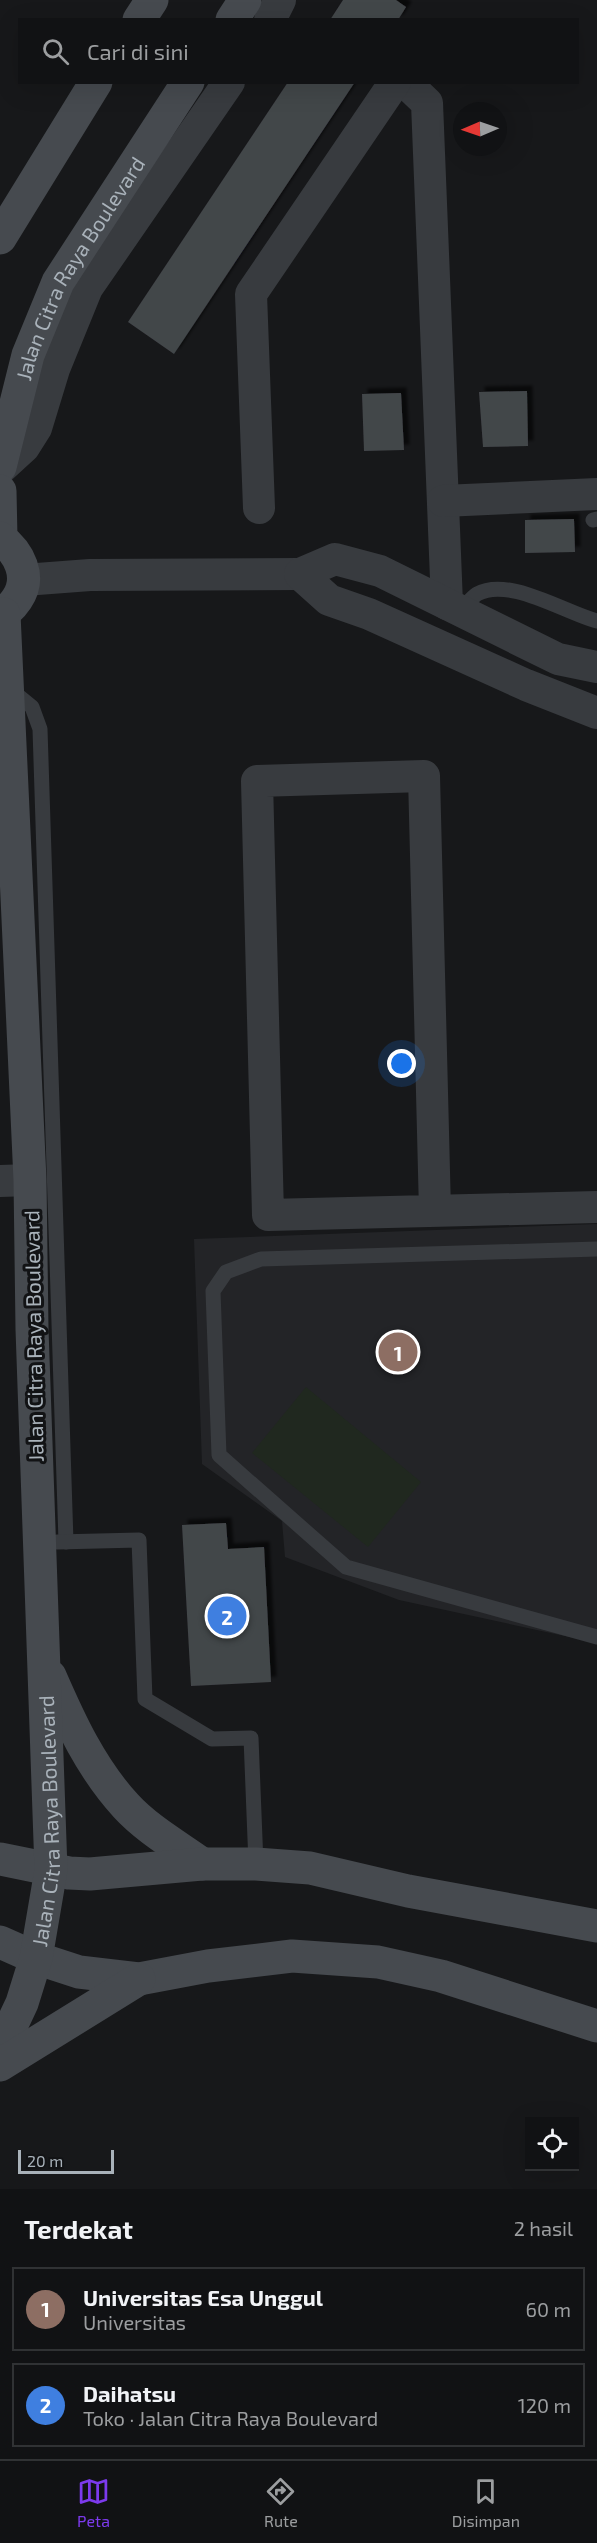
<!DOCTYPE html>
<html lang="id">
<meta charset="utf-8">
<style>
:root{--surface:#111214;--page:#1e2022;--text:#f1f3f6;--muted:#9c9ea0;--line:#303234;--accent:#7c3aed}
body{margin:0;font-family:"Exo 2",sans-serif;background:var(--page);color:var(--text)}
.controls{position:absolute;right:18px;bottom:18px;display:grid;overflow:hidden;border-radius:0px;box-shadow:0 6px 24px #0002}
.controls button{width:54px;height:54px;display:grid;place-items:center;padding:0;border:0;border-bottom:2px solid var(--line);background:var(--surface);color:var(--text);font:30px sans-serif}
.compass{position:absolute;left:453px;top:102px;width:54px;height:54px;border-radius:50%;background:var(--surface);box-shadow:0 6px 24px #0002;rotate:268deg}
.scale{position:absolute;left:18px;bottom:15px;width:96px;box-sizing:border-box;padding-left:6px;border:3px solid #a9b2ba;border-top:0;font-size:16px;line-height:21px;white-space:nowrap;color:#a9b2ba;-webkit-text-stroke:4px #121315;paint-order:stroke}
.you{position:absolute;left:402px;top:1064px;width:21px;height:21px;margin:-15px;border:4px solid #fff;border-radius:50%;background:#1a73e8;box-shadow:0 0 0 9px #1a73e833}
.badge{display:grid;place-items:center;width:39px;height:39px;border-radius:50%;background:var(--accent);color:#fff;font-size:20px;font-weight:700}
.pin{position:absolute;translate:-50% -50%;border:3px solid #fff;box-shadow:0 2px 6px #0006}
.list{margin:0;padding:0;list-style:none}
h2{display:flex;justify-content:space-between;align-items:center;height:78px;margin:0;padding:0 24px;font-size:26px}
h2 small{font-size:20px;font-weight:400;color:var(--muted)}
.list li{display:grid;grid-template-columns:39px 1fr auto;gap:18px;align-items:center;box-sizing:border-box;height:84px;margin:0 12px 12px;padding:0 12px;border:2px solid var(--line);border-radius:0px}
.list b{display:block;font-size:22px;white-space:nowrap}
.list p{margin:0;font-size:20px;white-space:nowrap;color:var(--muted)}
.list em{font-size:20px;font-style:normal;color:var(--muted)}
.icon{flex:none;width:33px;height:33px;fill:none;stroke:currentColor;stroke-width:2;stroke-linecap:round;stroke-linejoin:round}
.map{position:relative;flex:none;width:597px;height:2189px;overflow:hidden}
.search{position:absolute;background:var(--surface);box-shadow:0 6px 24px #0002;left:18px;right:18px;top:18px;height:66px;display:flex;align-items:center;gap:15px;box-sizing:border-box;padding:0 21px;border-radius:0px;color:var(--muted);font-size:22px}
.sheet{height:270px;background:var(--surface)}
nav{display:flex;justify-content:space-around;align-items:center;box-sizing:border-box;height:84px;border-top:2px solid var(--line);background:var(--surface);font-size:16px;color:var(--muted)}
nav a{display:grid;justify-items:center;gap:3px}
nav .on{color:var(--accent)}
.map>svg:first-child{display:block}
</style>
<div class="map">
<svg width="597" height="2189" viewBox="0 0 597 2189">
<defs>
<filter id="shadow"><feDropShadow dx="5.5" dy="-5.5" stdDeviation="1.5" flood-color="#0009"/></filter>
</defs>
<rect width="100%" height="100%" fill="#17181a"/>
<path fill="#232427" d="M 597,1224 L 597,1643 L 399,1600 L 285,1557 L 282,1521 L 202,1464 L 194,1239 Z"/>
<path fill="#20281f" d="M 306,1387 L 421,1482 L 368,1547 L 252,1453 Z"/>
<g fill="#43464a" filter="url(#shadow)">
<path d="M 343,0 L 396,0 L 406,7 L 398,20 L 330,20 Z"/>
<path d="M 288,82 L 355,82 L 174,354 L 128,322 Z"/>
<path d="M 527,391 L 528,446 L 483,447 L 479,392 Z"/>
<path d="M 401,393 L 404,450 L 364,451 L 362,394 Z"/>
<path d="M 574,519 L 575,552 L 525,553 L 525,520 Z"/>
<path d="M 226,1523 L 228,1549 L 264,1547 L 271,1682 L 191,1686 L 182,1525 Z"/>
</g>
<g fill="none" stroke-linecap="round" stroke-linejoin="round">
<g stroke="#383b3f" stroke-width="15">
<path d="M 593,520 L 597,519"/>
<path d="M 461,610 C 466,605 471,598 477,594 C 509,576 565,613 597,621"/>
<path d="M 10,689 L 32,707 L 40,729 L 66,1542"/>
<path d="M 597,1249 L 261,1259 L 226,1272 L 213,1291 L 219,1455 L 346,1567 L 597,1637"/>
<path d="M 57,1542 L 139,1540 L 145,1699 L 212,1739 L 251,1738 L 256,1864"/>
</g>
<g stroke="#383b3f" stroke-width="32">
<path d="M 270,20 L 280,0"/>
<path d="M 405,82 L 427,103 L 447,604"/>
<path d="M 0,469 L 24,447 L 36,428 L 54,369 L 87,288 L 229,82"/>
<path d="M 443,501 L 597,494"/>
<path d="M 259,508 L 251,294 L 395,82"/>
<path d="M 24,580 L 90,575 L 300,574"/>
<path d="M 597,667 L 558,659 L 380,571 L 335,559 L 300,574 L 329,600 L 369,614 L 526,685 L 597,713"/>
<path d="M 0,1181 L 30,1180"/>
<path d="M 435,1211 L 424,776 L 257,781 L 268,1215 L 597,1207"/>
</g>
<g stroke="#464a4f" stroke-width="33">
<path d="M 139,20 L 152,0"/>
<path d="M 232,20 L 245,0"/>
<path d="M 0,238 L 96,82"/>
<path id="s1" d="M 0,467 L 28,355 L 58,282 L 188,82"/>
<path d="M 0,491 L 1,538"/>
<path d="M 0,538 C 19,552 32,577 17,599 C 13,605 7,612 0,614"/>
<path d="M 50,1676 C 70,1722 91,1768 126,1806 C 147,1829 177,1846 202,1864"/>
<path d="M 0,1859 L 69,1873 L 90,1874 L 202,1864 L 256,1864 L 310,1868 L 408,1891 L 597,1926"/>
<path d="M 0,1942 L 36,1958 L 79,1972 L 139,1979 L 208,1966 L 292,1956 L 378,1962 L 441,1976 L 597,2026"/>
<path id="s2" d="M 0,2050 L 22,2003 L 36,1958 L 51,1870 L 32,1329 L 30,1180 L 4,614"/>
<path d="M 0,2065 L 139,1979"/>
</g>
</g>
<g text-anchor="middle" dominant-baseline="central" stroke-width="6" stroke-linejoin="round" paint-order="stroke">
<g font-size="21" fill="#a9b2ba" stroke="#121315">
<text stroke="none"><textPath href="#s1" startOffset="216">Jalan Citra Raya Boulevard</textPath></text>
<text transform="translate(33 1336) rotate(-91)">Jalan Citra Raya Boulevard</text>
<text stroke="none"><textPath href="#s2" startOffset="237">Jalan Citra Raya Boulevard</textPath></text>
</g>
</g>
</svg>
<div class="controls">
<button><svg class="icon" aria-label="locate" viewBox="0 0 24 24"><circle cx="12" cy="12" r="6"/><path d="M12 2v4M12 18v4M2 12h4M18 12h4"/></svg></button>
</div>
<svg class="compass" viewBox="-18 -18 36 36"><path d="M0-13l5 13h-10z" fill="#e53935"/><path d="M0 13l5-13h-10z" fill="#9c9ea0"/></svg>
<div class="scale">20 m</div>
<div class="you"></div>
<div class="pin badge" style="left:398px;top:1352px;background:#8d6e63">1</div>
<div class="pin badge" style="left:227px;top:1616px;background:#3f7fe0">2</div>
<div class="search"><svg class="icon" aria-label="search" viewBox="0 0 24 24"><circle cx="10" cy="10" r="6"/><path d="M15 15l6 6"/></svg>Cari di sini</div>
</div>
<section class="sheet">
<h2>Terdekat<small>2 hasil</small></h2>
<ul class="list">
<li><span class="badge" style="background:#8d6e63">1</span><div><b>Universitas Esa Unggul</b><p>Universitas</p></div><em>60 m</em></li>
<li><span class="badge" style="background:#3f7fe0">2</span><div><b>Daihatsu</b><p>Toko · Jalan Citra Raya Boulevard</p></div><em>120 m</em></li>
</ul>
</section>
<nav>
<a class="on"><svg class="icon" aria-label="map" viewBox="0 0 24 24"><path d="M3 6l6-2 6 2 6-2v14l-6 2-6-2-6 2zM9 4v14M15 6v14"/></svg>Peta</a>
<a><svg class="icon" aria-label="directions" viewBox="0 0 24 24"><path d="M12 3l9 9-9 9-9-9zM9 14v-3h6M13 9l2 2-2 2"/></svg>Rute</a>
<a><svg class="icon" aria-label="saved" viewBox="0 0 24 24"><path d="M7 4h10v16l-5-4-5 4z"/></svg>Disimpan</a>
</nav>
